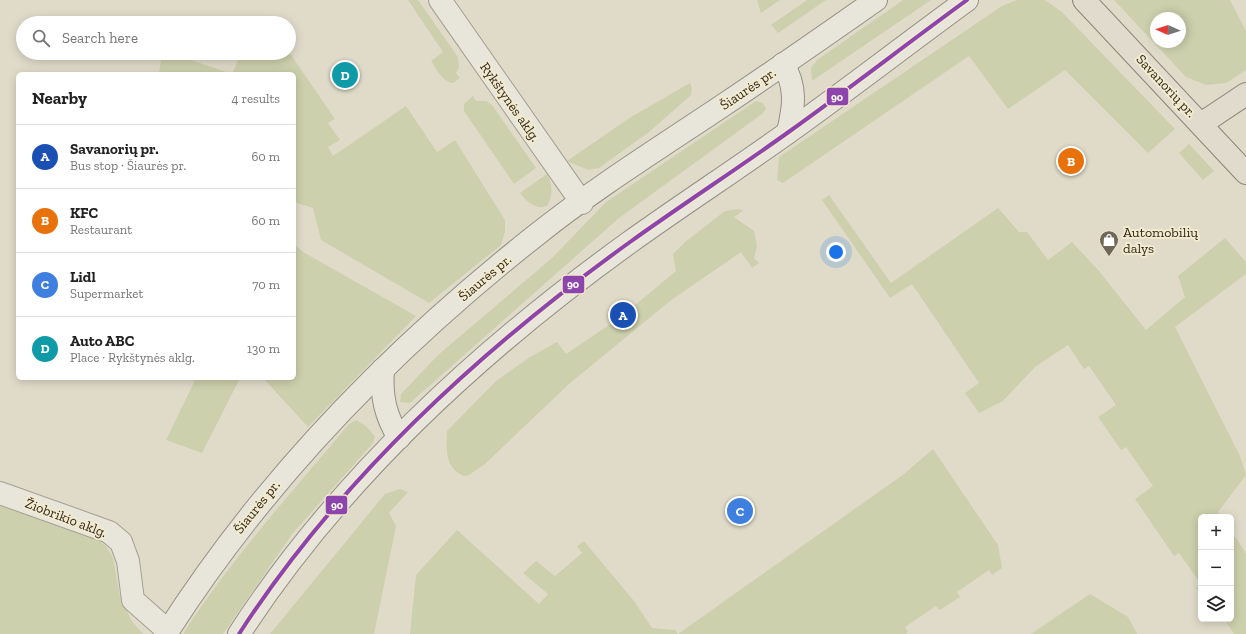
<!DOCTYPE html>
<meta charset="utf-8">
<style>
:root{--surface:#fff;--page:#f2f2f2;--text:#222;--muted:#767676;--line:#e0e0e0;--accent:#1a73e8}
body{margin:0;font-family:"Zilla Slab",serif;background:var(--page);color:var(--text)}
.controls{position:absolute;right:12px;bottom:12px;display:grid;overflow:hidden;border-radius:6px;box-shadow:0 2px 10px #0003}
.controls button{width:36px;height:36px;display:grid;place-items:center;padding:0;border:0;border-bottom:1px solid var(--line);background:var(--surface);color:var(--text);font:20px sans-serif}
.compass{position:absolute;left:1150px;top:12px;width:36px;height:36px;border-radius:50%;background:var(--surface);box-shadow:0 2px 10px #0003;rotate:273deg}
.you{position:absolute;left:836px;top:252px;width:14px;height:14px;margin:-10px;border:3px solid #fff;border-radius:50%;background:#1a73e8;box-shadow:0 0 0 6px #1a73e833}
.badge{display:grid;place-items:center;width:26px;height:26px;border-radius:50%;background:var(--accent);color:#fff;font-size:13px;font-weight:700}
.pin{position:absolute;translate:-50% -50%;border:2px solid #fff;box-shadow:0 1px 4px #0006}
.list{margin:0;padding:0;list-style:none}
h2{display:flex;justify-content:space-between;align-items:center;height:52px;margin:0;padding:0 16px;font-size:17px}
h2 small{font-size:13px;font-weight:400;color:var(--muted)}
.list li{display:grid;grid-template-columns:26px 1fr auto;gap:12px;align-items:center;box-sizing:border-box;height:64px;padding:0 16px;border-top:1px solid var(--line)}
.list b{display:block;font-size:15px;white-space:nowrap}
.list p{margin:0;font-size:13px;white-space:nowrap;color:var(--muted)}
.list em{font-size:13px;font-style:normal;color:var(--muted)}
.icon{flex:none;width:22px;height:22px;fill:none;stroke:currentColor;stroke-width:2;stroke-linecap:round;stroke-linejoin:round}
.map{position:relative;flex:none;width:1246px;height:634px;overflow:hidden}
.search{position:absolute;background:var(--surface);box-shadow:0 2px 10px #0003;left:16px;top:16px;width:280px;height:44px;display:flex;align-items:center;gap:10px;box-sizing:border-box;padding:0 14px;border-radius:22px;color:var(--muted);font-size:15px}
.panel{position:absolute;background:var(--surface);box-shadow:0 2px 10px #0003;left:16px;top:72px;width:280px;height:308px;border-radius:6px}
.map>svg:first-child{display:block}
</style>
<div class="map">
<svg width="1246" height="634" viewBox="0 0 1246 634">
<rect width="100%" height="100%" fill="#e0dbc9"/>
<g fill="#cdd0ac" fill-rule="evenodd">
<path d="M 408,0 L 418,0 L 458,57 L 459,68 L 456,73 L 460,78 L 453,83 C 442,82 437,69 431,61 L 443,52 Z"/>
<path d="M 757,0 L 780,0 L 761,13 Z"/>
<path d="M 807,0 L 826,0 L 778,33 L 771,25 Z"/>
<path d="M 903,0 L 931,0 L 812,81 L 811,68 L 817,60 Z"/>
<path d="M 1017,0 L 1045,0 L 1062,12 L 1175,129 L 1148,153 L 1065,70 L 1008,109 L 969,56 L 783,183 L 777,180 L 779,157 L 1002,6 Z"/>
<path d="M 1114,0 L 1230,0 L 1246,31 L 1246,70 L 1226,83 L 1206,85 L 1186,77 ZM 1156,18 L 1180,18 L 1180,42 L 1156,42 Z"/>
<path d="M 289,52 L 335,119 L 328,123 L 340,140 L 328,147 L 333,156 L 406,106 L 437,152 L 455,140 L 505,220 L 505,232 L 501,245 L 429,303 L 321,240 L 313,208 L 294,202 L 294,74 L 159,74 L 162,53 L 170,53 L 232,74 L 241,53 L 254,55 L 256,53 L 272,53 L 274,56 L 279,53 Z"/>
<path d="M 690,83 L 692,89 L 691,95 L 649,132 L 599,168 L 588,170 L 567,161 L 631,117 Z"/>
<path d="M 473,96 L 476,101 L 486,101 L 492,105 L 536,168 L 514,184 L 464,111 L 464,104 Z"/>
<path d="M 756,101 L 763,103 L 766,109 L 762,114 L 619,218 L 410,403 L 400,402 L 401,394 L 438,355 L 552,258 L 606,202 Z"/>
<path d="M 1189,144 L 1214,171 L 1203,180 L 1179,153 Z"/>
<path d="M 547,174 C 553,185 553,195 547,206 C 536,210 527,202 520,193 Z"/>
<path d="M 829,195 L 891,283 L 998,208 L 1019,232 L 1027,232 L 1048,260 L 1072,242 L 1099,271 L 1146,330 L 1185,297 L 1178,276 L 1225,238 L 1246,262 L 1246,274 L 1175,327 L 1240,456 L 1246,475 L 1218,512 L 1221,517 L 1201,517 L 1201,595 L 1196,588 L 1201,584 L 1179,553 L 1174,556 L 1135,499 L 1153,486 L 1126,447 L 1121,450 L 1098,417 L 1116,405 L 1089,366 L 1084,369 L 1068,345 L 1035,367 L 1003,401 L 979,413 L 965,393 L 979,383 L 912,284 L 890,298 L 822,200 Z"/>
<path d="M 737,209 L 744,210 L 734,217 L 754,231 L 757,246 L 754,258 L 759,263 L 752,268 L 741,252 L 670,301 L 569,384 L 485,464 L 469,475 L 464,476 C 445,469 446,448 447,431 L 496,381 L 530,357 L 557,342 L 566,354 L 612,323 L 617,329 L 638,314 L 634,306 L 676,271 L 673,254 L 685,242 L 725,211 Z"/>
<path d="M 294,244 L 303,252 L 416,316 L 308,427 L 263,378 L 294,378 Z"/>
<path d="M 196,378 L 232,378 L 239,380 L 202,453 L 166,440 Z"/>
<path d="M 356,420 C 364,424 370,429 375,437 L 373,443 L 293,533 L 223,634 L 183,634 C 231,559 292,492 349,424 Z"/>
<path d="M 933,449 L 998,545 L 1002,568 L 992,575 L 989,570 L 957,592 L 960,597 L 940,610 L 936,606 L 905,627 L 908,632 L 906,634 L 678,634 L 904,474 Z"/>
<path d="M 400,489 L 408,492 L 389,513 L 396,526 L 374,634 L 270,634 L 385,494 Z"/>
<path d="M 0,504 L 97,540 L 106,546 L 113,558 L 120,596 L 131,620 L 143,634 L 0,634 Z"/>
<path d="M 457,530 L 539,604 L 548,594 L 523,573 L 536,561 L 555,576 L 582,553 L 577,546 L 584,541 L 634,601 L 652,628 L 675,630 L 678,634 L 410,634 L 416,575 Z"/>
<path d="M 1231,531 L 1246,553 L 1246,634 L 1234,634 L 1224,619 L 1231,619 Z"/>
<path d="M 1090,594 L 1128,617 L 1137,634 L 1031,634 Z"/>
</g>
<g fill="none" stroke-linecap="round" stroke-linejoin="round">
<g stroke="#a59f92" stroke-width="24">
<g id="minor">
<path d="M 440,0 L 582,203"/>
<path d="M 0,493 L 109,532 L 121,542 L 128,561 L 133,600 L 168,631"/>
</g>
</g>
<g stroke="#948f83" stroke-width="24">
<g id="secondary">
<path d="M 783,64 C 797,87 794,107 788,132"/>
<path d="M 383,369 C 381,396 385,415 399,438"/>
<path d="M 166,634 C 264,480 392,349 535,236 C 595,188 661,147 725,104 C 776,70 826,35 876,0"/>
<path d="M 239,634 C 340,478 480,350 630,242 C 683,204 737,169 790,131 C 850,88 908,43 967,0"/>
</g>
</g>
<g stroke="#8a8579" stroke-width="24">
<g id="primary">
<path d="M 1084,0 L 1246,173"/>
<path d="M 1201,124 L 1246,94"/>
</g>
</g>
<use href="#minor" stroke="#e8e5da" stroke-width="22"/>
<use href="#secondary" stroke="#e8e5da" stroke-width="22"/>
<use href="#primary" stroke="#e0dbcc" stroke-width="22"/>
<g stroke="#f2eace" stroke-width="7">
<path id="bus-1" d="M 239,634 C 340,478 480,350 630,242 C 683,204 737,169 790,131 C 850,88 908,43 967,0"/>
</g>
<use href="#bus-1" stroke="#8e44ad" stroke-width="4"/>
</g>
<defs>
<g id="shop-pin" transform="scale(1)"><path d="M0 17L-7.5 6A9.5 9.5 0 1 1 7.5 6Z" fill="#6f6759" stroke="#f2eace"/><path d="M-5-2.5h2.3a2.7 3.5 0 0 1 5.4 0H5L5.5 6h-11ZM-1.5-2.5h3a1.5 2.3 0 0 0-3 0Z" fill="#fff"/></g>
</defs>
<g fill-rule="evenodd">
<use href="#shop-pin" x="1109" y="240"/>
</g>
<g text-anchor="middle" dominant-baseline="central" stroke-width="4" stroke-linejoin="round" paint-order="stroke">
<g font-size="14" fill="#32281c" stroke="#f2eace">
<text transform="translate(1166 86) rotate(47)">Savanorių pr.</text>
<text transform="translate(748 89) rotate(-34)">Šiaurės pr.</text>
<text transform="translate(510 102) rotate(55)">Rykštynės aklg.</text>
<text transform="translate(485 278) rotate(-40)">Šiaurės pr.</text>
<text transform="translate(257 507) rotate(-51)">Šiaurės pr.</text>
<text transform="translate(66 518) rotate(21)">Žiobrikio aklg.</text>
</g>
<g font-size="14" fill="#32281c" stroke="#f2eace" text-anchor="start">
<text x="1123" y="232">Automobilių<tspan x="1123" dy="16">dalys</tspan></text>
</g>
</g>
<g stroke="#f2eace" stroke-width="1.5">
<rect x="826" y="87" width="23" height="19" rx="4" fill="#8e44ad"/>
<rect x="562" y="275" width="23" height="19" rx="4" fill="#8e44ad"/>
<rect x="325" y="495" width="23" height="20" rx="4" fill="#8e44ad"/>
</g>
<g font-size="11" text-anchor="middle" font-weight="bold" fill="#fff">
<text x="837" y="101">90</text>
<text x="573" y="288">90</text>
<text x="337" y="509">90</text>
</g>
</svg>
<div class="controls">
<button>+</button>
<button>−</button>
<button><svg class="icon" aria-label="layers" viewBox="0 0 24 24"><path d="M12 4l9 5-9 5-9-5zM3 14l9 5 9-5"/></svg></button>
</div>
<svg class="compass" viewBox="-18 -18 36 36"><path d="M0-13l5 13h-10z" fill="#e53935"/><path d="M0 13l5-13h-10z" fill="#767676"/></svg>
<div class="you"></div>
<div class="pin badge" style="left:623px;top:315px;background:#1a4fb4">A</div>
<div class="pin badge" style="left:1071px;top:161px;background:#e8710a">B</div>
<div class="pin badge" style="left:740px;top:511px;background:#3f7fe0">C</div>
<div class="pin badge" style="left:345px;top:75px;background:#0f9aa8">D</div>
<div class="search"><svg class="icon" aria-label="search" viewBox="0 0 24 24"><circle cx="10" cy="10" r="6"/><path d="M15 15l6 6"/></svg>Search here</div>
<section class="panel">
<h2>Nearby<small>4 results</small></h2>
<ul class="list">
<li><span class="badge" style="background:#1a4fb4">A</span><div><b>Savanorių pr.</b><p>Bus stop · Šiaurės pr.</p></div><em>60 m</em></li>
<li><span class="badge" style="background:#e8710a">B</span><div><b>KFC</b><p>Restaurant</p></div><em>60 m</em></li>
<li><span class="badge" style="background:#3f7fe0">C</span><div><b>Lidl</b><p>Supermarket</p></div><em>70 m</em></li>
<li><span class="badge" style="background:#0f9aa8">D</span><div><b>Auto ABC</b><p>Place · Rykštynės aklg.</p></div><em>130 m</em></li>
</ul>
</section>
</div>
